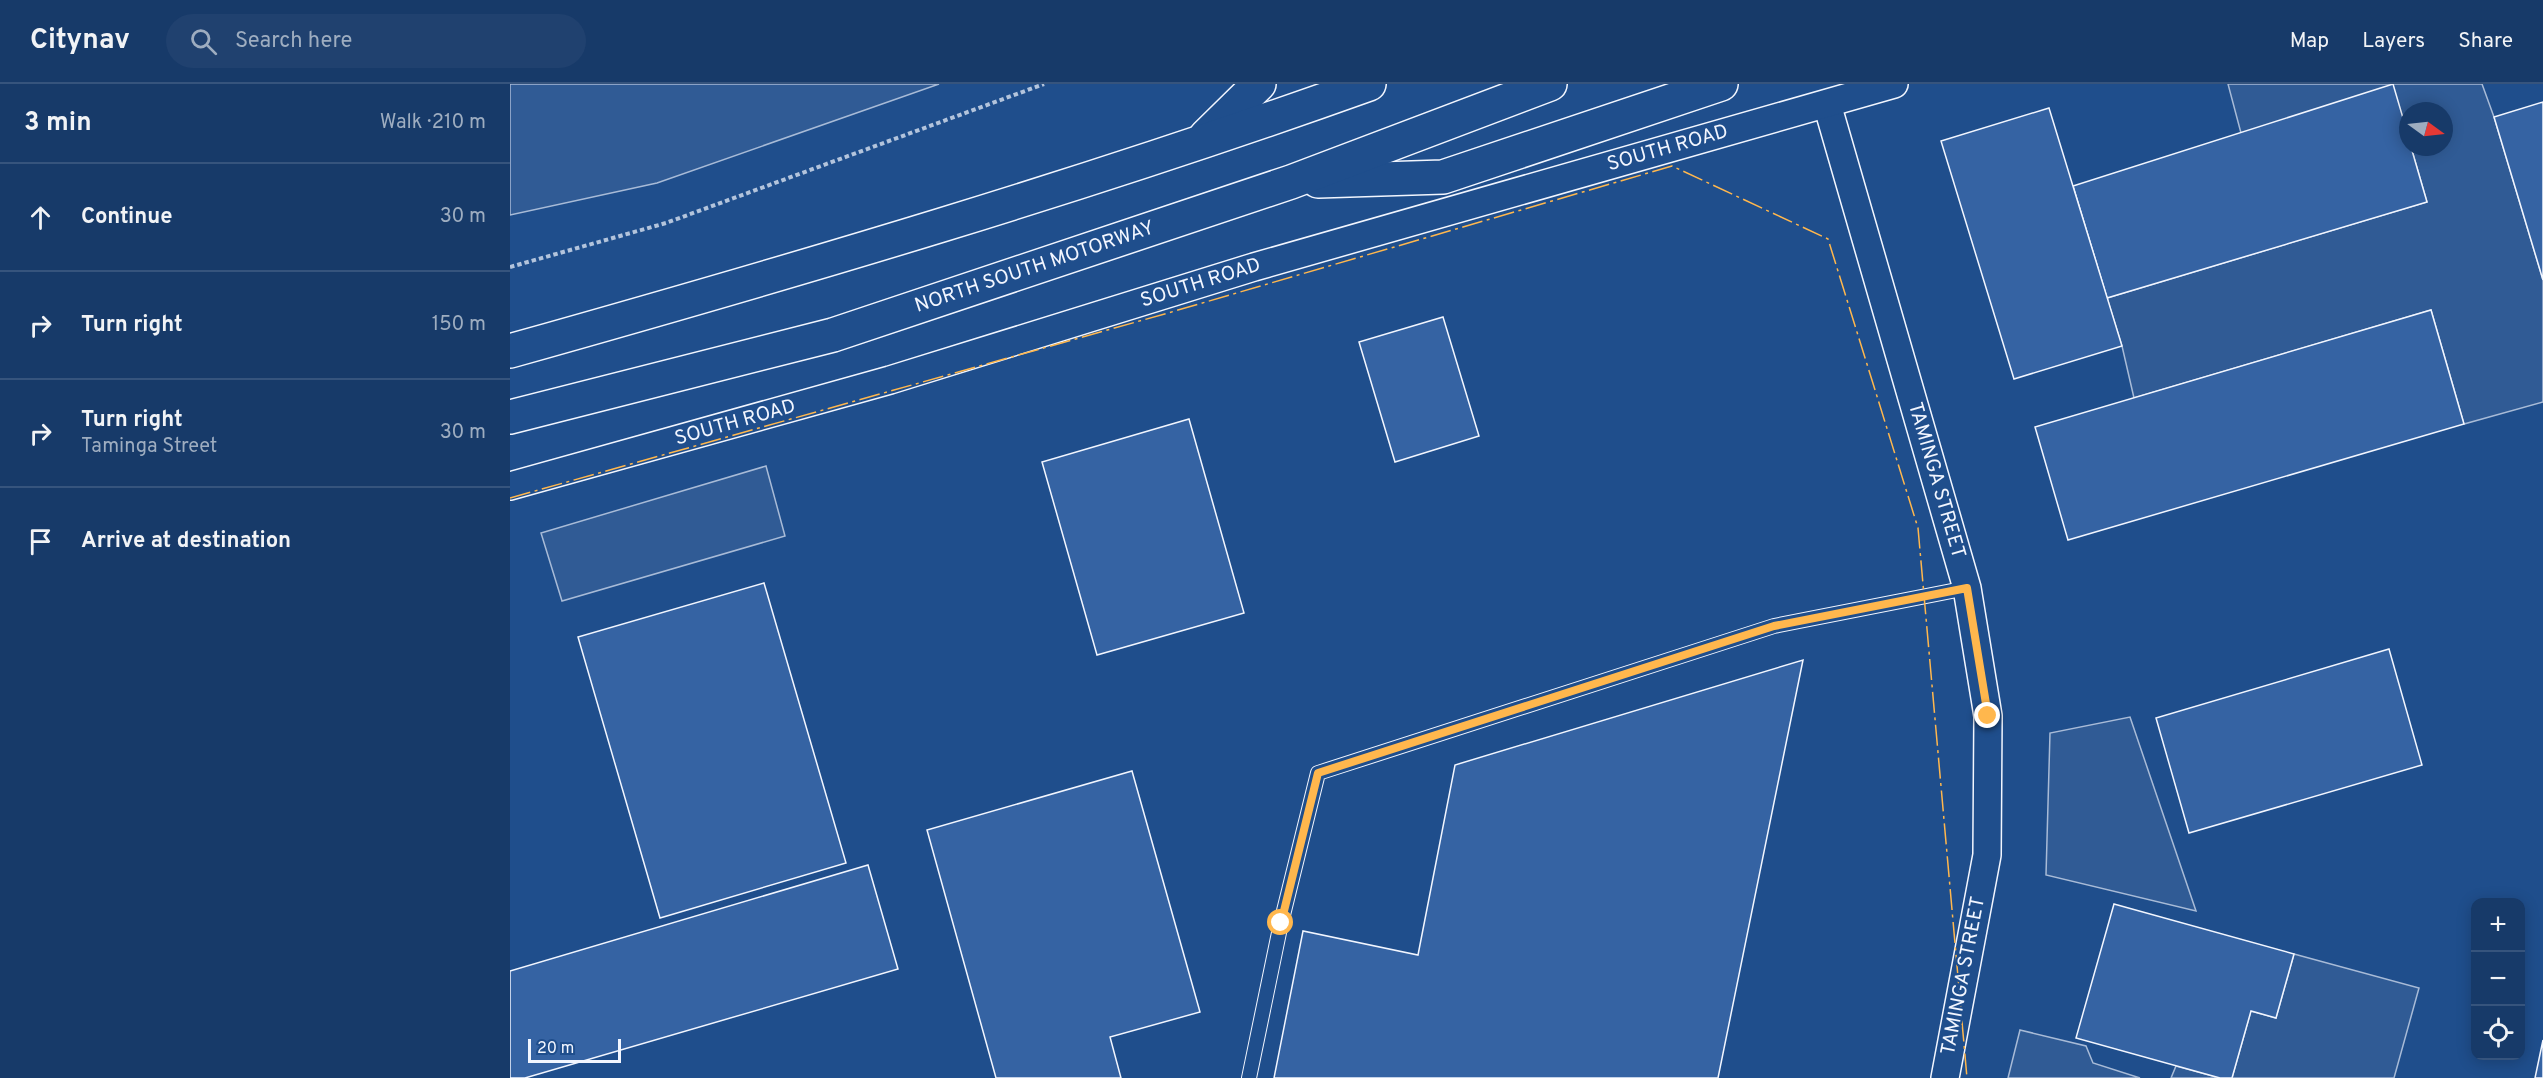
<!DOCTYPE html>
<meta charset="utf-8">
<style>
:root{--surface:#173a69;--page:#20416f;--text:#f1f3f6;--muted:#9eadc0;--line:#36547d}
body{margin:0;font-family:Overpass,sans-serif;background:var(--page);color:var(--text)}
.controls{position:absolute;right:18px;bottom:18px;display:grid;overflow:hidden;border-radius:12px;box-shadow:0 3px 15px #0003}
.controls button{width:54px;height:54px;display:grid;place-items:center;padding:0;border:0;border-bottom:2px solid var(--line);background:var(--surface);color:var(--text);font:30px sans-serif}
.compass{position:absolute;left:1889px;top:18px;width:54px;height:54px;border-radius:50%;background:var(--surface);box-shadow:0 3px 15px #0003;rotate:105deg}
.scale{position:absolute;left:18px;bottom:15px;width:93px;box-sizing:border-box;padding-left:6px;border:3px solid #f2f6ff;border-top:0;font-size:16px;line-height:21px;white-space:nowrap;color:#f2f6ff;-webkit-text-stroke:4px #1f4e8c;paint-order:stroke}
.stop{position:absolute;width:18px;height:18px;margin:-14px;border:4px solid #ffb74d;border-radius:50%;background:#fff}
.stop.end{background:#ffb74d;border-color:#fff;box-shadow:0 2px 6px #0008}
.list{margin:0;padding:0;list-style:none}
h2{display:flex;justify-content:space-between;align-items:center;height:78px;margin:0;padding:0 24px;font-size:26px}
h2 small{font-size:20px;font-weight:400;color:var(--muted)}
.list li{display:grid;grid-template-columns:39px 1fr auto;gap:18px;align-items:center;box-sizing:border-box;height:108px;padding:0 24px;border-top:2px solid var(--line)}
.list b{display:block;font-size:22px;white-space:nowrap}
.list p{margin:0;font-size:20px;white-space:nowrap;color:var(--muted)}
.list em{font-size:20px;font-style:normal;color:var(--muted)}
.icon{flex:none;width:33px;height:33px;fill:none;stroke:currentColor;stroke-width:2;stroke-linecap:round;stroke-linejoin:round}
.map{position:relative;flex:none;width:2033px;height:994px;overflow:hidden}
header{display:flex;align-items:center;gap:36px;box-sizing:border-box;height:84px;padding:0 30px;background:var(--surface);border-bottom:2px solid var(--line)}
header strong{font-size:28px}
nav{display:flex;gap:33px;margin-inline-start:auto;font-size:21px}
.search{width:420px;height:54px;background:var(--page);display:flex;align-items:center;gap:15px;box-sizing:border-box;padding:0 21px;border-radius:33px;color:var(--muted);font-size:22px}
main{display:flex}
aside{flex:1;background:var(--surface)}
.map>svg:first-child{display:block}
</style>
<header>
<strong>Citynav</strong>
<div class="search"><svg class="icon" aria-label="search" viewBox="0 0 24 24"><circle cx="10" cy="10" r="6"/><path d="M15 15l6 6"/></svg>Search here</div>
<nav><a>Map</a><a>Layers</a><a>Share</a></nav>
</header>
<main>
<aside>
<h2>3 min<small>Walk · 210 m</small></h2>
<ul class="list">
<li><svg class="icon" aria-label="ahead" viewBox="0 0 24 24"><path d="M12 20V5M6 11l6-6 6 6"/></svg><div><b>Continue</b></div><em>30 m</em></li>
<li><svg class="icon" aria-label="right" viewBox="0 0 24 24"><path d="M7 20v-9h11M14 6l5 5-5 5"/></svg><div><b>Turn right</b></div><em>150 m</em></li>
<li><svg class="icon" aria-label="right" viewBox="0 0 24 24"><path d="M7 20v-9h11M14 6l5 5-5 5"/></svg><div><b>Turn right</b><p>Taminga Street</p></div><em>30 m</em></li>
<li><svg class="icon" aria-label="arrive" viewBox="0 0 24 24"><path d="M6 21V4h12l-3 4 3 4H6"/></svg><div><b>Arrive at destination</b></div></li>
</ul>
</aside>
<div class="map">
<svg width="2033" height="994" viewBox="0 0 2033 994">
<rect width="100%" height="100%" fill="#1f4e8c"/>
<g fill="#305b95" stroke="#a8bbd7" stroke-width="1.5">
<path d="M 0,0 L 429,0 L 147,99 L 0,131 Z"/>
<path d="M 1718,0 L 1972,0 L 1984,33 L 2033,196 L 2033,318 L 1954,340 L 1921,226 L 1624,314 L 1612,262 L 1597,214 L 1917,118 L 1901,63 L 1934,63 L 1934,27 L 1898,27 L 1898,51 L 1731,49 Z"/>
<path d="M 256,382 L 275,452 L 52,517 L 31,449 Z"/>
<path d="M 1620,633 L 1686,827 L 1536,791 L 1540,649 Z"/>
<path d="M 1784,870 L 1909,904 L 1884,994 L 1722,994 L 1741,927 L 1766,934 Z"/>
<path d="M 1510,946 L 1576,962 L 1583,979 L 1630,994 L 1498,994 Z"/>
<path d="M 1666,982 L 1710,994 L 1661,994 Z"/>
</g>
<g fill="#3563a3" stroke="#f2f6ff" stroke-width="1.5">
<path d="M 1883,0 L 1898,51 L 1898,63 L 1901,63 L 1917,118 L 1597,214 L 1563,102 Z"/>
<path d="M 2033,18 L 2033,196 L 1984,33 Z"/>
<path d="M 1539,24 L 1612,262 L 1504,295 L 1431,57 Z"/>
<path d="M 1921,226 L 1954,340 L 1558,456 L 1525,343 Z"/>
<path d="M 933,233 L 969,352 L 885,378 L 849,258 Z"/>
<path d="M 679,335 L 734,529 L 587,571 L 532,378 Z"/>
<path d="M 254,499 L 336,779 L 150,834 L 68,553 Z"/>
<path d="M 1879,565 L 1912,681 L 1679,749 L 1646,634 Z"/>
<path d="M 1293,576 L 1208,994 L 764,994 L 793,847 L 908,871 L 945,681 Z"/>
<path d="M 622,687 L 690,928 L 600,953 L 611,994 L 486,994 L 417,746 Z"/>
<path d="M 358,781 L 388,885 L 15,994 L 0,994 L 0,887 Z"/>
<path d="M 1604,820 L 1784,870 L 1766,934 L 1741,927 L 1722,994 L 1710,994 L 1566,954 Z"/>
<path d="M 2033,956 L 2033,994 L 2025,994 Z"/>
</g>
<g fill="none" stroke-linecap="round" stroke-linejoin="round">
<g stroke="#f2f6ff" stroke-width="16">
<path id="lane" d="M 739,994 L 771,839 L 808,689 L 1264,542 L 1457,504"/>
</g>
<g stroke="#f2f6ff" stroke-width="30">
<g id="street">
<path id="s1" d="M 1317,20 L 1457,504 L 1478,632 L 1477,771 L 1435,994"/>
<path id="s2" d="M 0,402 L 380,296 L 744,183 L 1384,0"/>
</g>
</g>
<g stroke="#f2f6ff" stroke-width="36">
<g id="highway">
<path d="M 696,52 L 749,0"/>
<path d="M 808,97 L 933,93 L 1211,0"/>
<path d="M 0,267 C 288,186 577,101 859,0"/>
<path id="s3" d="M 0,333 L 323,251 L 781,98 L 1040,0"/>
</g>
</g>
<path stroke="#b3c4dc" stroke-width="4" stroke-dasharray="4.5 3" stroke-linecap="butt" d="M 0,183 L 156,139 L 534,0"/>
<use href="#lane" stroke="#1f4e8c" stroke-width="14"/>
<use href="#street" stroke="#1f4e8c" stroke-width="27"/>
<use href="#highway" stroke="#1f4e8c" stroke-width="33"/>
<path stroke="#ffb74d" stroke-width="1.5" stroke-dasharray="21 4.5 3 4.5" stroke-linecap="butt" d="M 0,414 L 658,229 L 1162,82 L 1318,155 L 1408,444 L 1457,994"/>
</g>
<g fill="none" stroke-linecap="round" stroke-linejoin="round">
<path stroke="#ffb74d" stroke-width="8" d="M 771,839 L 808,689 L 1264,542 L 1457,504 L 1478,632"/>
</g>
<g text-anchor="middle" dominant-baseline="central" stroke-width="4.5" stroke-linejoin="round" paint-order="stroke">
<g font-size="20" fill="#f2f6ff" stroke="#1f4e8c">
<text stroke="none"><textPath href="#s2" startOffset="1206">SOUTH ROAD</textPath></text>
<text stroke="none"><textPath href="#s3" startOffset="546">NORTH SOUTH MOTORWAY</textPath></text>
<text stroke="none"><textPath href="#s2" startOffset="720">SOUTH ROAD</textPath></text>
<text stroke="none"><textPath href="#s2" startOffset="234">SOUTH ROAD</textPath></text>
<text stroke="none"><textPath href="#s1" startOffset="392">TAMINGA STREET</textPath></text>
<text transform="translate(1454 892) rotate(-79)">TAMINGA STREET</text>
</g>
</g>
</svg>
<div class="controls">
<button>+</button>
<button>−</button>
<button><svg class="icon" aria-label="locate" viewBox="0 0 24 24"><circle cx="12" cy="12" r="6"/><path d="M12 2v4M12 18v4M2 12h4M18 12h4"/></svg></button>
</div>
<svg class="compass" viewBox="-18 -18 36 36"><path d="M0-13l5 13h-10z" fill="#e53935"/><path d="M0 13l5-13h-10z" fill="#9eadc0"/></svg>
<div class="scale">20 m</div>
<div class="stop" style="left:771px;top:839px"></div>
<div class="stop end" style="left:1478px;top:632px"></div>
</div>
</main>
